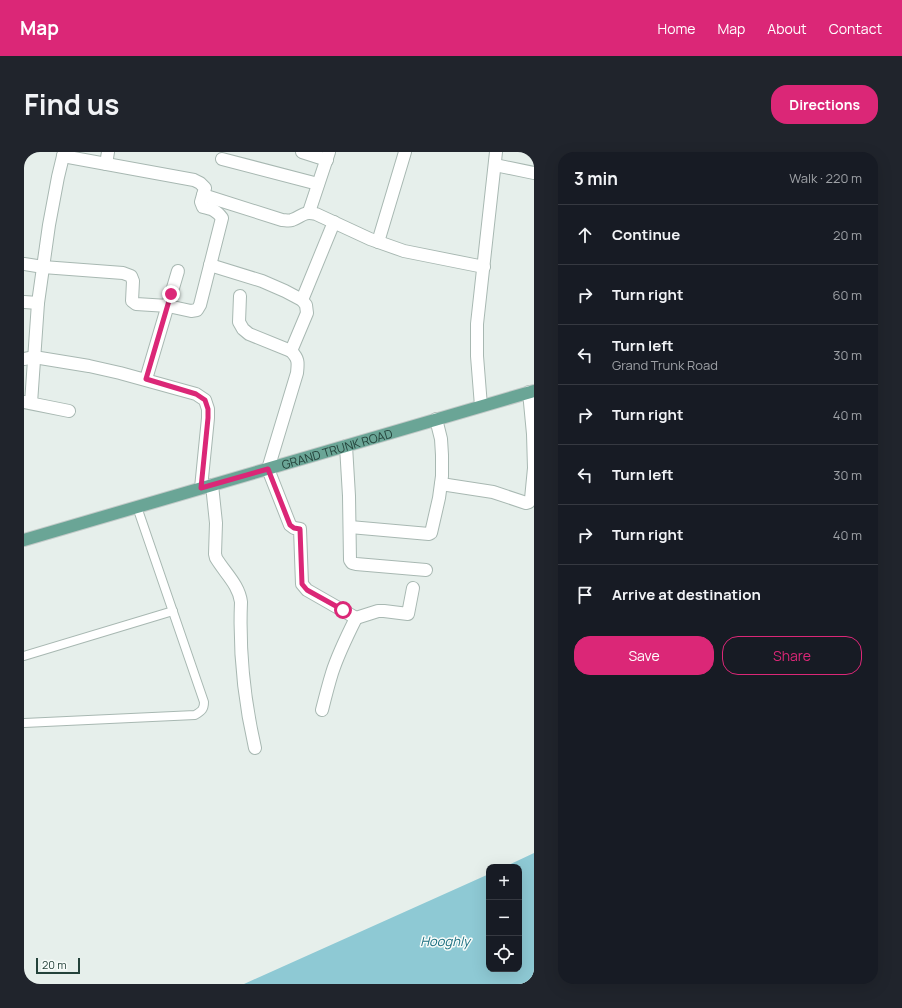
<!DOCTYPE html>
<meta charset="utf-8">
<style>
:root{--surface:#171b24;--page:#20242c;--text:#f1f3f6;--muted:#9ea1a6;--line:#363941;--accent:#db2777}
body{margin:0;font-family:Manrope,sans-serif;background:var(--page);color:var(--text)}
.controls{position:absolute;right:12px;bottom:12px;display:grid;overflow:hidden;border-radius:8px;box-shadow:0 4px 16px #0002}
.controls button{width:36px;height:36px;display:grid;place-items:center;padding:0;border:0;border-bottom:1px solid var(--line);background:var(--surface);color:var(--text);font:20px sans-serif}
.scale{position:absolute;left:12px;bottom:10px;width:44px;box-sizing:border-box;padding-left:4px;border:2px solid #24423a;border-top:0;font-size:11px;line-height:14px;white-space:nowrap;color:#24423a;-webkit-text-stroke:3px #f7fbf9;paint-order:stroke}
.stop{position:absolute;width:12px;height:12px;margin:-9px;border:3px solid #db2777;border-radius:50%;background:#fff}
.stop.end{background:#db2777;border-color:#fff;box-shadow:0 1px 4px #0008}
.list{margin:0;padding:0;list-style:none}
h2{display:flex;justify-content:space-between;align-items:center;height:52px;margin:0;padding:0 16px;font-size:17px}
h2 small{font-size:13px;font-weight:400;color:var(--muted)}
.list li{display:grid;grid-template-columns:26px 1fr auto;gap:12px;align-items:center;box-sizing:border-box;height:60px;padding:0 16px;border-top:1px solid var(--line)}
.list b{display:block;font-size:15px;white-space:nowrap}
.list p{margin:0;font-size:13px;white-space:nowrap;color:var(--muted)}
.list em{font-size:13px;font-style:normal;color:var(--muted)}
.actions{display:flex;gap:8px;padding:12px 16px}
.actions a{flex:1;padding:9px 0;border:1px solid var(--accent);border-radius:16px;text-align:center;font-size:14px;color:var(--accent)}
.actions .main{background:var(--accent);color:#fff}
.icon{flex:none;width:22px;height:22px;fill:none;stroke:currentColor;stroke-width:2;stroke-linecap:round;stroke-linejoin:round}
.map{position:relative;flex:none;width:510px;height:832px;overflow:hidden;border-radius:16px}
header{display:flex;align-items:center;gap:24px;box-sizing:border-box;height:56px;padding:0 20px;background:var(--accent);color:#fff}
header strong{font-size:19px}
nav{display:flex;gap:22px;margin-inline-start:auto;font-size:14px}
.intro{display:flex;align-items:center;justify-content:space-between;box-sizing:border-box;height:96px;padding:0 24px}
h1{margin:0;font-size:28px}
.button{padding:10px 18px;border-radius:16px;background:var(--accent);color:#fff;font-size:14px;font-weight:700}
main{display:flex;gap:24px;padding:0 24px}
aside{flex:1;background:var(--surface);border-radius:16px;box-shadow:0 4px 16px #0002}
.map>svg:first-child{display:block}
</style>
<header>
<strong>Map</strong>
<nav><a>Home</a><a>Map</a><a>About</a><a>Contact</a></nav>
</header>
<div class="intro"><h1>Find us</h1><a class="button">Directions</a></div>
<main>
<div class="map">
<svg width="510" height="832" viewBox="0 0 510 832">
<rect width="100%" height="100%" fill="#e6efeb"/>
<path fill="#8ec9d4" d="M 510,701 L 510,832 L 220,832 L 465,722 L 465,817 L 495,817 L 495,715 L 480,715 Z"/>
<g fill="none" stroke-linecap="round" stroke-linejoin="round">
<g stroke="#a8b8b2" stroke-width="10">
<g id="lane">
<path d="M 0,504 L 149,459"/>
<path d="M 0,571 L 171,563 C 178,559 180,557 180,550 L 113,355"/>
</g>
</g>
<g stroke="#a8b8b2" stroke-width="14">
<g id="street">
<path d="M 278,0 L 303,8"/>
<path d="M 198,7 L 294,32"/>
<path d="M 82,12 L 84,0"/>
<path d="M 471,13 L 510,21"/>
<path d="M 179,43 L 258,68 C 261,68 265,69 268,68 C 279,64 279,59 292,62 L 346,87 L 380,99 L 460,115"/>
<path d="M 285,60 L 305,0"/>
<path d="M 354,90 L 381,0"/>
<path d="M 0,112 L 19,115 L 99,121 L 107,124 L 109,129 L 108,149 L 112,152 L 144,154 L 167,159 L 173,158 L 176,153 L 198,66 C 192,58 188,57 179,55 L 177,50 L 181,36 L 176,31 L 170,28 L 39,4"/>
<path d="M 186,113 L 238,129 L 261,139 L 278,148 L 282,153 L 283,161 L 267,199"/>
<path d="M 216,144 L 215,170 L 219,177 L 225,182 L 267,199 C 275,207 274,211 273,221 L 244,317 L 266,373 L 270,376 L 276,377 L 278,432 L 283,438 L 332,466 C 323,484 314,502 308,521 C 304,534 301,546 298,558"/>
<path d="M 278,148 L 310,70"/>
<path d="M 0,150 L 14,151"/>
<path d="M 0,207 L 10,205 L 65,214 L 96,221 L 172,242 L 181,248 L 184,257 L 184,266 L 177,336"/>
<path d="M 122,227 L 154,119"/>
<path d="M 0,250 L 45,259"/>
<path d="M 7,251 L 14,151 L 25,73 L 34,25 L 40,0"/>
<path d="M 457,254 L 453,204 L 453,172 L 472,0"/>
<path d="M 322,294 L 325,344 L 326,408 L 328,411 L 332,412 L 402,418"/>
<path d="M 417,332 L 469,340 L 502,351 L 505,350 L 507,347 L 510,316 L 509,282 L 505,240"/>
<path d="M 188,333 L 192,371 L 191,402 L 192,406 C 201,421 215,433 217,450 C 215,499 220,548 231,596"/>
<path d="M 326,375 L 405,382 L 407,381 L 415,346 L 418,324 L 418,303 L 417,287 L 412,267"/>
<path d="M 332,466 L 354,459 L 360,459 L 384,462 L 389,436"/>
</g>
</g>
<g stroke="#c2cac8" stroke-width="14">
<g id="primary">
<path id="s1" d="M 0,388 L 510,239"/>
</g>
</g>
<use href="#lane" stroke="#fff" stroke-width="8"/>
<use href="#street" stroke="#fff" stroke-width="12"/>
<use href="#primary" stroke="#6aa596" stroke-width="12"/>
</g>
<g fill="none" stroke-linecap="round" stroke-linejoin="round">
<path stroke="#db2777" stroke-width="5" d="M 147,142 L 122,227 L 172,242 L 181,248 L 184,257 L 184,266 L 177,336 L 244,317 L 266,373 L 270,376 L 276,377 L 278,432 L 283,438 L 319,458"/>
</g>
<g text-anchor="middle" dominant-baseline="central" stroke-width="3" stroke-linejoin="round" paint-order="stroke">
<g font-size="12" fill="#24423a" stroke="#f7fbf9">
<text stroke="none"><textPath href="#s1" startOffset="326">GRAND TRUNK ROAD</textPath></text>
</g>
<g font-size="13" font-style="italic" fill="#1c6f80" stroke="#f7fbf9">
<text x="421" y="789">Hooghly</text>
</g>
</g>
</svg>
<div class="controls">
<button>+</button>
<button>−</button>
<button><svg class="icon" aria-label="locate" viewBox="0 0 24 24"><circle cx="12" cy="12" r="6"/><path d="M12 2v4M12 18v4M2 12h4M18 12h4"/></svg></button>
</div>
<div class="scale">20 m</div>
<div class="stop" style="left:319px;top:458px"></div>
<div class="stop end" style="left:147px;top:142px"></div>
</div>
<aside>
<h2>3 min<small>Walk · 220 m</small></h2>
<ul class="list">
<li><svg class="icon" aria-label="ahead" viewBox="0 0 24 24"><path d="M12 20V5M6 11l6-6 6 6"/></svg><div><b>Continue</b></div><em>20 m</em></li>
<li><svg class="icon" aria-label="right" viewBox="0 0 24 24"><path d="M7 20v-9h11M14 6l5 5-5 5"/></svg><div><b>Turn right</b></div><em>60 m</em></li>
<li><svg class="icon" aria-label="left" viewBox="0 0 24 24"><path d="M17 20v-9H6M10 6l-5 5 5 5"/></svg><div><b>Turn left</b><p>Grand Trunk Road</p></div><em>30 m</em></li>
<li><svg class="icon" aria-label="right" viewBox="0 0 24 24"><path d="M7 20v-9h11M14 6l5 5-5 5"/></svg><div><b>Turn right</b></div><em>40 m</em></li>
<li><svg class="icon" aria-label="left" viewBox="0 0 24 24"><path d="M17 20v-9H6M10 6l-5 5 5 5"/></svg><div><b>Turn left</b></div><em>30 m</em></li>
<li><svg class="icon" aria-label="right" viewBox="0 0 24 24"><path d="M7 20v-9h11M14 6l5 5-5 5"/></svg><div><b>Turn right</b></div><em>40 m</em></li>
<li><svg class="icon" aria-label="arrive" viewBox="0 0 24 24"><path d="M6 21V4h12l-3 4 3 4H6"/></svg><div><b>Arrive at destination</b></div></li>
</ul>
<div class="actions"><a class="main">Save</a><a>Share</a></div>
</aside>
</main>
